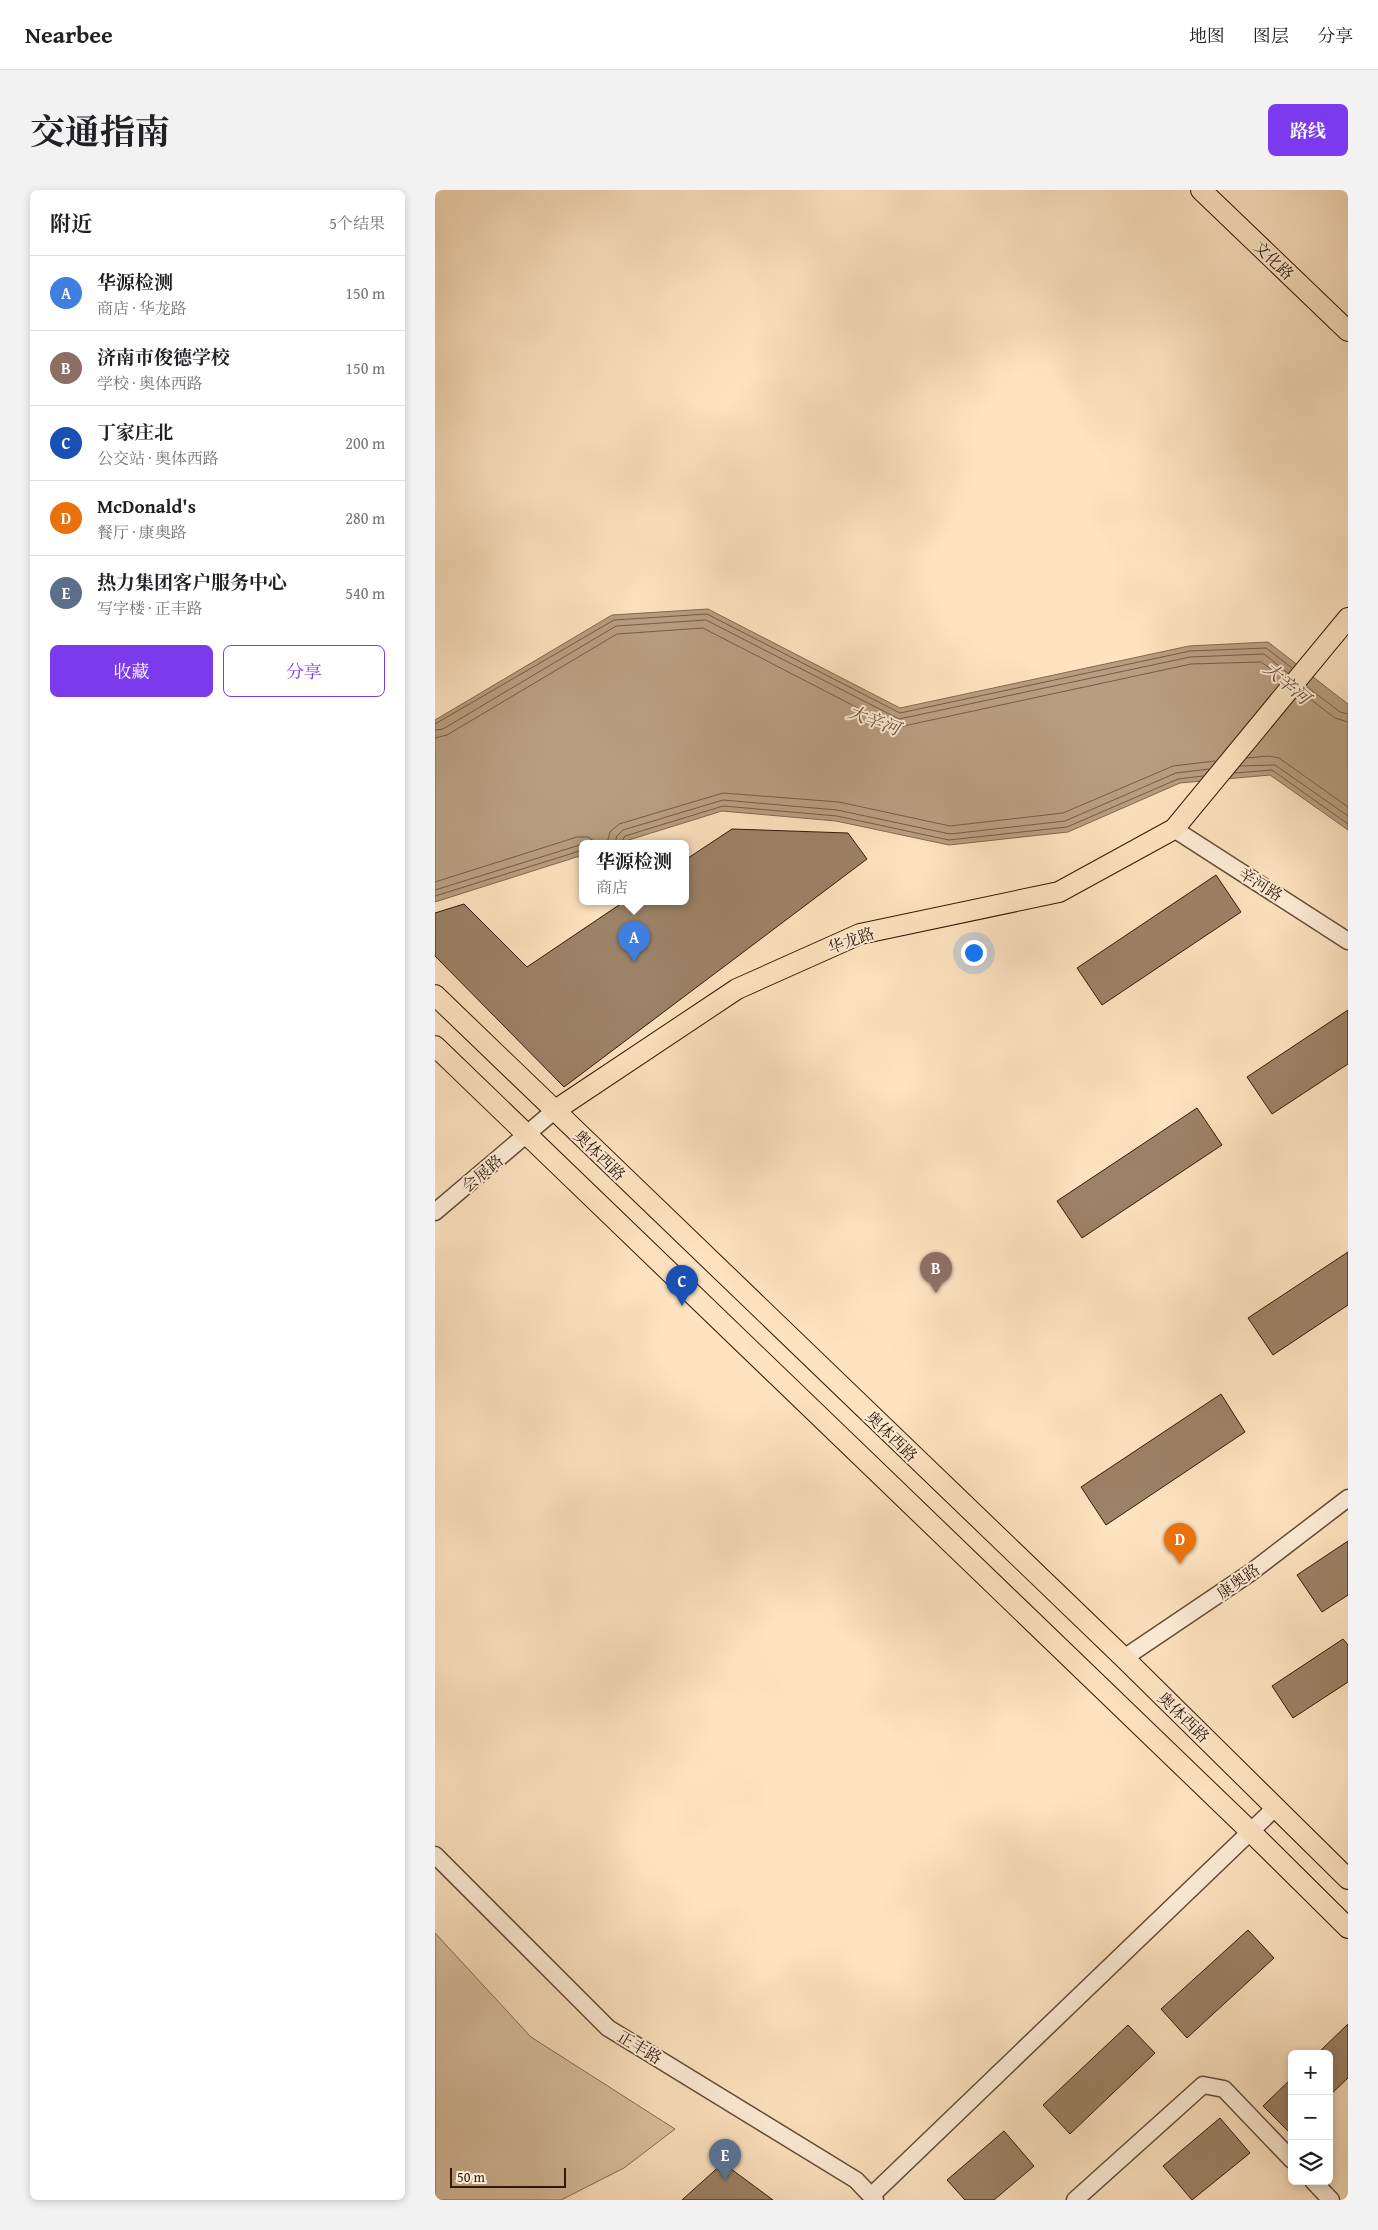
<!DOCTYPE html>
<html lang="zh">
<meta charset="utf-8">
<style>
:root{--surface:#fff;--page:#f2f2f2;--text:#202124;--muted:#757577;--line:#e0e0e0;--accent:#7c3aed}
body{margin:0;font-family:"Gentium Book Plus","Noto Serif SC",serif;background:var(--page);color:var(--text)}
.controls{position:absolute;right:15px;bottom:15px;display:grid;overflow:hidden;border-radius:8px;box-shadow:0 2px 8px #0003}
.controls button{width:45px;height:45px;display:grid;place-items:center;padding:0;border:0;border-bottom:1px solid var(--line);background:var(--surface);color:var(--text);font:25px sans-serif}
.scale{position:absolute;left:15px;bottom:12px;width:116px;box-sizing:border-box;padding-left:5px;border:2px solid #321907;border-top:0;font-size:14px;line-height:18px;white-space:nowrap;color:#321907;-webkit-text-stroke:4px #feedd6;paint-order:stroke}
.you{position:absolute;left:538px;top:762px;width:18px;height:18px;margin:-12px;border:4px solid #fff;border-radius:50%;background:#1a73e8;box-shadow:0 0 0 8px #1a73e833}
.badge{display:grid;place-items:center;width:32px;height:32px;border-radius:50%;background:var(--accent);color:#fff;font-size:16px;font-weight:700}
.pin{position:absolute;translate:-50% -41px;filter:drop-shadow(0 1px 2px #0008)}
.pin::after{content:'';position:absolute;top:26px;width:18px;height:15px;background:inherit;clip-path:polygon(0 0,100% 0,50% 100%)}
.popup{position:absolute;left:144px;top:650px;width:110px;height:65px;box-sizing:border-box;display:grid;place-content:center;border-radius:8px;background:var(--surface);filter:drop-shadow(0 1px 4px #0005);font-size:16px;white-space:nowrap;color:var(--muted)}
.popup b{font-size:19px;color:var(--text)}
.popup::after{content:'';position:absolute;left:50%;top:100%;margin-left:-10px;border:10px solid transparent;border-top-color:var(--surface)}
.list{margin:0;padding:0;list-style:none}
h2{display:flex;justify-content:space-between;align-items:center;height:65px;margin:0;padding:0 20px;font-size:21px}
h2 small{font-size:16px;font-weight:400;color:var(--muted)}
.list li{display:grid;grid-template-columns:32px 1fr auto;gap:15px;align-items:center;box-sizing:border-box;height:75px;padding:0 20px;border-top:1px solid var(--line)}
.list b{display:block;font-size:19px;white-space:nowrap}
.list p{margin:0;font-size:16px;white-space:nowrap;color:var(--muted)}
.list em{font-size:16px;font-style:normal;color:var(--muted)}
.actions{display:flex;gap:10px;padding:15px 20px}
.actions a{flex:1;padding:11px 0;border:1px solid var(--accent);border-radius:8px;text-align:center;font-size:18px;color:var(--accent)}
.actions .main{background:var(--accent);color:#fff}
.icon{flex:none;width:28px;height:28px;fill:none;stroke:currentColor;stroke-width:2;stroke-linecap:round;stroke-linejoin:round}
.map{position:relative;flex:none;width:913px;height:2010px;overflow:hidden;border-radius:8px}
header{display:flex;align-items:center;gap:30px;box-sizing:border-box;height:70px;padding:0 25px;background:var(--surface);border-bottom:1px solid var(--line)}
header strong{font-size:24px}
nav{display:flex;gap:28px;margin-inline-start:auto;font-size:18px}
.intro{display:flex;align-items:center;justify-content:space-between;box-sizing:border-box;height:120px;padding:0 30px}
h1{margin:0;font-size:35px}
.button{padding:12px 22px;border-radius:8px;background:var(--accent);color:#fff;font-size:18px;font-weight:700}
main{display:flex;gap:30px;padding:0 30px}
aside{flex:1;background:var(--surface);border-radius:8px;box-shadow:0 2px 8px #0003}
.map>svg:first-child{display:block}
</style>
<header>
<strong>Nearbee</strong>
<nav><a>地图</a><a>图层</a><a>分享</a></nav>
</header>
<div class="intro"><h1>交通指南</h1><a class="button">路线</a></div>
<main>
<aside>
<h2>附近<small>5个结果</small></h2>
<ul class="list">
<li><span class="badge" style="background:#3f7fe0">A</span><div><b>华源检测</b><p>商店 · 华龙路</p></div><em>150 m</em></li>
<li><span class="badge" style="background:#8d6e63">B</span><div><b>济南市俊德学校</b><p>学校 · 奥体西路</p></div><em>150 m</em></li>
<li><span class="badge" style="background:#1a4fb4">C</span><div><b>丁家庄北</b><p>公交站 · 奥体西路</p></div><em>200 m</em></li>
<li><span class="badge" style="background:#e8710a">D</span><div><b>McDonald's</b><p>餐厅 · 康奥路</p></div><em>280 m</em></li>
<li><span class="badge" style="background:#5c6f8a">E</span><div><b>热力集团客户服务中心</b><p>写字楼 · 正丰路</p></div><em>540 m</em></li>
</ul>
<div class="actions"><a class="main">收藏</a><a>分享</a></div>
</aside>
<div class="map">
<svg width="913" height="2010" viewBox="0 0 913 2010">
<rect width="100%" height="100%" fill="#fde3c0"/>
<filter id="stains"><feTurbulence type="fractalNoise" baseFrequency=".004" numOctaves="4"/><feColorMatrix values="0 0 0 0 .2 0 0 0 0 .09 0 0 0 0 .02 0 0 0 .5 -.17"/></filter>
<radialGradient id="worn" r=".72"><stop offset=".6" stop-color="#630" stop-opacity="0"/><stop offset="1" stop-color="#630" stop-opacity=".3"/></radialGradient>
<path fill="#dac1a1" stroke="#866d54" d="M 0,1743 L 96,1847 L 240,1939 L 189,1978 L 126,2010 L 0,2010 Z"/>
<path fill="#b89e81" stroke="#826950" d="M 273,419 L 465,518 L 754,456 L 833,452 L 913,514 L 913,640 L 835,585 L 745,593 L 633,642 L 514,655 L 401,631 L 287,621 L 184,653 L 148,653 L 148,665 L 0,712 L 0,530 L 177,425 Z"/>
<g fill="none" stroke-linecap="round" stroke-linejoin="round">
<g stroke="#755c44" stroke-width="1">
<path d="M 871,496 L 905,522 L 913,524"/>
<path d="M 866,502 L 900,528 L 913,532"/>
<path d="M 0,534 L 179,430 L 272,424 L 465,523 L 755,461 L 831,458 L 857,478"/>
<path d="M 0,540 L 8,539 L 181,436 L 271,430 L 464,529 L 755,467 L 829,464 L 853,483"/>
<path d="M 0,548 L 12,545 L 182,444 L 268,438 L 456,535 L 464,537 L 756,474 L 826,472 L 849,488"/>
<path d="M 812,568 L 834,566 L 844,568 L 913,617"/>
<path d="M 805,576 L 840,575 L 913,626"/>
<path d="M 800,583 L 837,580 L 913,634"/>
<path d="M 172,653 L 175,642 L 184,634 L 288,603 L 404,612 L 515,636 L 628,623 L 738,576 L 780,571"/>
<path d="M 180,653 L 182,646 L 188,640 L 288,610 L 402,620 L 515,644 L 630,631 L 741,583 L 774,579"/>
<path d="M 186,653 L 190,646 L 288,616 L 402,626 L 514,650 L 632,637 L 743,589 L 768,586"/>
<path d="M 0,692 L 142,647 L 153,647 L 162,653"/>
<path d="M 0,700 L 148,654"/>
<path d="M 0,706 L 148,660"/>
</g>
</g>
<g fill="#9c8267" stroke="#321907">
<path d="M 297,639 L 413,643 L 432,669 L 129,897 L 0,766 L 0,723 L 29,714 L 92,777 L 190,711 L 250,711 L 250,670 Z"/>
<path d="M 781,685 L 806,722 L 667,815 L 642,778 Z"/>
<path d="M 913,820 L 913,874 L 837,924 L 812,887 Z"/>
<path d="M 762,918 L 787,955 L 647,1048 L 622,1011 Z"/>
<path d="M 913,1062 L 913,1115 L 838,1165 L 813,1128 Z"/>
<path d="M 786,1204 L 810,1242 L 671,1335 L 646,1297 Z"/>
<path d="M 913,1351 L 913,1405 L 887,1422 L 862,1385 Z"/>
<path d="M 908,1449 L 913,1455 L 913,1492 L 858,1528 L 837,1496 Z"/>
<path d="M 813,1740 L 839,1768 L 752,1848 L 726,1819 Z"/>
<path d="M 913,1834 L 913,1888 L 894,1906 L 894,1864 L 882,1864 Z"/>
<path d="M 693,1835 L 720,1863 L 635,1944 L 608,1915 Z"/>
<path d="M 857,1888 L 857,1945 L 828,1916 Z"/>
<path d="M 785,1928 L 815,1963 L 757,2010 L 728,1976 Z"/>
<path d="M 569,1941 L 599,1976 L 559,2010 L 530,2010 L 512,1990 Z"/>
<path d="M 288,1973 L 338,2010 L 247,2010 Z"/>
</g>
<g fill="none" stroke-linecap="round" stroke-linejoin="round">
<g stroke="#654c35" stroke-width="19">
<g id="minor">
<path d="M 739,639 L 913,751"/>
<path d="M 0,1022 L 119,921"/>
<path d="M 689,1468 L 815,1383 L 913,1308"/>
<path d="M 0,1665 L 173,1838 L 421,1990 L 440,2010"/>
<path d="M 878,1991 L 896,2010"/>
<path d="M 436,2006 L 841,1617"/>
<path d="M 640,2010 L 768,1895 L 789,1899 L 857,1970"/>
</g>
</g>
<g stroke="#321907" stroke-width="22">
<g id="major">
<path d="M 766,0 L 913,141"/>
<path d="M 0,805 L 689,1468 L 913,1689"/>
<path d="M 0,856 L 816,1642 L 913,1738"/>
<path d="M 119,921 L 302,799 L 425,744 L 624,702 L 739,639 L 913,428"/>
</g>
</g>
<use href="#minor" stroke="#feedd6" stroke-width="16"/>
<use href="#major" stroke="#fde3c0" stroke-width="20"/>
</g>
<g text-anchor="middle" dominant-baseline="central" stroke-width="4" stroke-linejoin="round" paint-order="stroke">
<g font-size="16" fill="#321907" stroke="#feedd6">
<text transform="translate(839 70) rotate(44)">文化路</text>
<text transform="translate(826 694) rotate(32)">辛河路</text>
<text transform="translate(416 750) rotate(-20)">华龙路</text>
<text transform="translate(165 965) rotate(44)">奥体西路</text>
<text transform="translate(47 983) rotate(-40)">会展路</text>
<text transform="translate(457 1246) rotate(44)">奥体西路</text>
<text transform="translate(803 1391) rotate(-35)">康奥路</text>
<text transform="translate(749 1527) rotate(44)">奥体西路</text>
<text transform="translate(205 1857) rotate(31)">正丰路</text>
</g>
<g font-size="18" font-style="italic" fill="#684e38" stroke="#feedd6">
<text transform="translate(852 493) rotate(40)">大辛河</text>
<text transform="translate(439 530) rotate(20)">大辛河</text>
</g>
</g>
<rect width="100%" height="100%" filter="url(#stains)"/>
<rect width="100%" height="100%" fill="url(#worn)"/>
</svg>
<div class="controls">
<button>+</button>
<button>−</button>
<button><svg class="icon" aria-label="layers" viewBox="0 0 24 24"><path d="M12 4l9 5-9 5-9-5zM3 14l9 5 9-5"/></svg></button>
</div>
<div class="scale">50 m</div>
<div class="you"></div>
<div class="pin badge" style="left:199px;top:772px;background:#3f7fe0">A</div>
<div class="popup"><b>华源检测</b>商店</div>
<div class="pin badge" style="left:501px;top:1103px;background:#8d6e63">B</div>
<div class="pin badge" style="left:247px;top:1116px;background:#1a4fb4">C</div>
<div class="pin badge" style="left:745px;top:1374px;background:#e8710a">D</div>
<div class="pin badge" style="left:290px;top:1990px;background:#5c6f8a">E</div>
</div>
</main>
